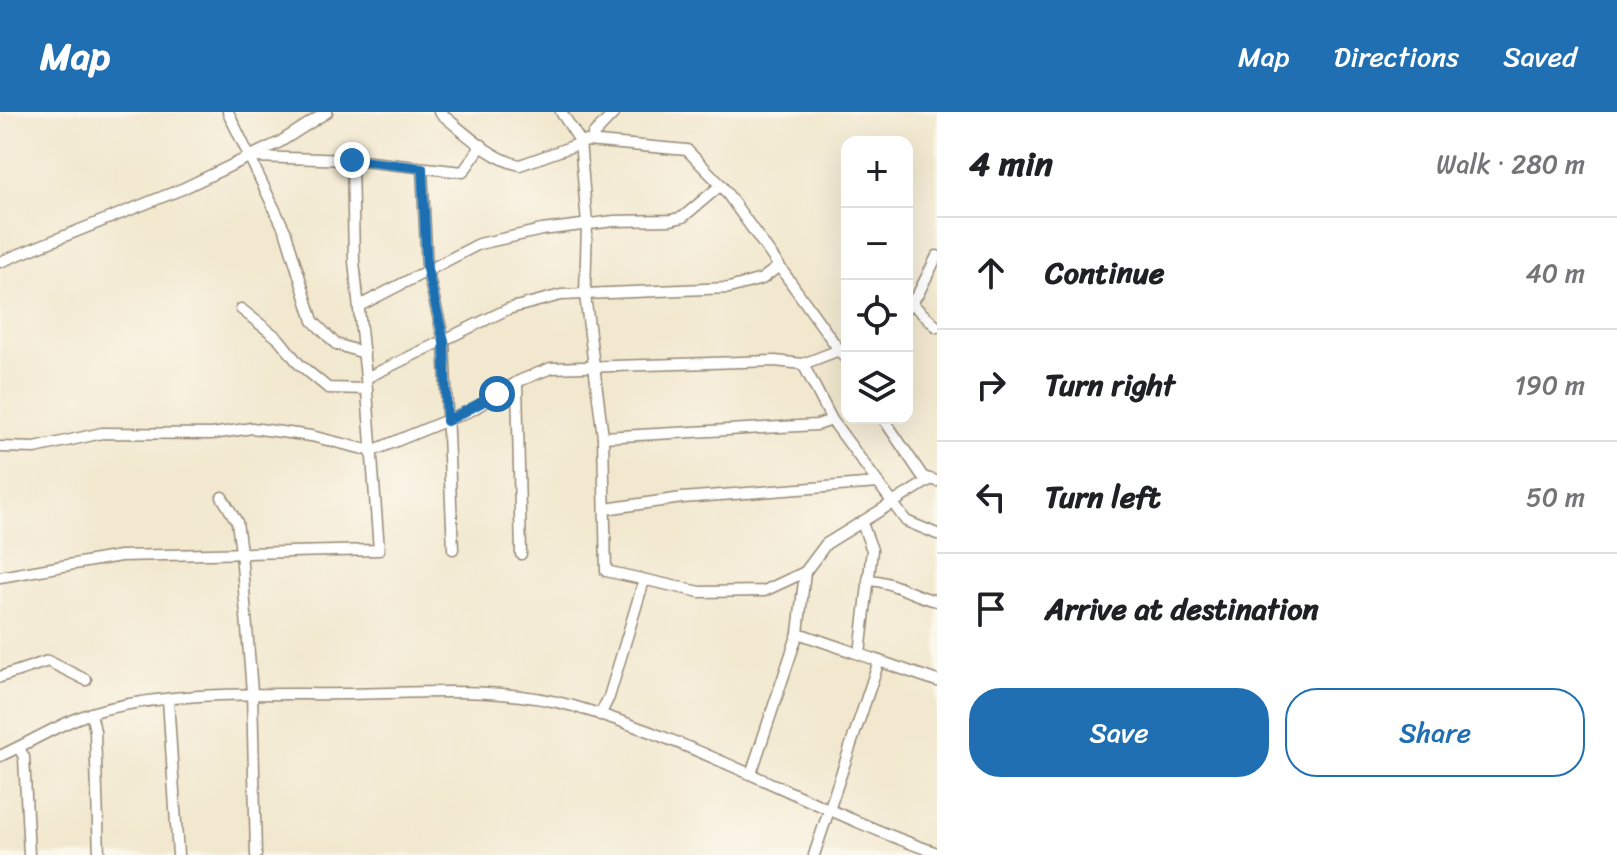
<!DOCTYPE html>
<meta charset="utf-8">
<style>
:root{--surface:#fff;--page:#f2f2f2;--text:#202124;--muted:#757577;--line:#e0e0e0;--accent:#1f6fb2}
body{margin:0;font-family:Sriracha,sans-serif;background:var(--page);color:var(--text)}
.controls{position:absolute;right:24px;top:24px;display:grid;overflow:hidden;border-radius:16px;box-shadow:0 8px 32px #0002}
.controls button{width:72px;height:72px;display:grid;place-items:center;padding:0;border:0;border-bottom:2px solid var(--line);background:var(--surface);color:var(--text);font:40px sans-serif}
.stop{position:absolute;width:24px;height:24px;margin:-18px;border:6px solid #1f6fb2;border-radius:50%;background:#fff}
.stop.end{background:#1f6fb2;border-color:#fff;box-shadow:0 2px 8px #0008}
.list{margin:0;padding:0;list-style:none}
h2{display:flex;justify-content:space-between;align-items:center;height:104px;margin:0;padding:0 32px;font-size:34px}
h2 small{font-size:26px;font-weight:400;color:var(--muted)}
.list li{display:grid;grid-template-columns:52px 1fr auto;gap:24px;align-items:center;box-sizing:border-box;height:112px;padding:0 32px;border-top:2px solid var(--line)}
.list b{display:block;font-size:30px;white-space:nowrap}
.list em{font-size:26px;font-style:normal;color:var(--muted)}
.actions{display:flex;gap:16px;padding:24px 32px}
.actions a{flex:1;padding:18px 0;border:2px solid var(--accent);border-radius:32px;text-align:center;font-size:28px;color:var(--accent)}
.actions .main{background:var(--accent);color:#fff}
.icon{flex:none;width:44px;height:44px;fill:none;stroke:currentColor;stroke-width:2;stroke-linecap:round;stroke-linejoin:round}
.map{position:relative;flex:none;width:937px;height:743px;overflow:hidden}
header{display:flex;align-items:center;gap:48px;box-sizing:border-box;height:112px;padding:0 40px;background:var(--accent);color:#fff}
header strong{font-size:38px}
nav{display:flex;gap:44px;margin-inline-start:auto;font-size:28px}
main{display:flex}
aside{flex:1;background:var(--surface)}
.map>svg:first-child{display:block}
</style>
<header>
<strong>Map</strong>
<nav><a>Map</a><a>Directions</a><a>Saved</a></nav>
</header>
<main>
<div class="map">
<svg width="937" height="743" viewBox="0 0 937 743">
<rect width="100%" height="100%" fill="#fbf7ec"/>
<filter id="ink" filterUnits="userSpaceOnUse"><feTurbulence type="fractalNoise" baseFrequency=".0125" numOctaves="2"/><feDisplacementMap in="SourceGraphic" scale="16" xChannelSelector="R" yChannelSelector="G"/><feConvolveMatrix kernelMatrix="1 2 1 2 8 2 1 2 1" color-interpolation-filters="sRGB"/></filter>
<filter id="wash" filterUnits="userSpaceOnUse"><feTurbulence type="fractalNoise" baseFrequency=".006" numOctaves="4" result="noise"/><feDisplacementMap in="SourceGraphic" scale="32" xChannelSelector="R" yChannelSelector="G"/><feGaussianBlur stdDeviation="1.8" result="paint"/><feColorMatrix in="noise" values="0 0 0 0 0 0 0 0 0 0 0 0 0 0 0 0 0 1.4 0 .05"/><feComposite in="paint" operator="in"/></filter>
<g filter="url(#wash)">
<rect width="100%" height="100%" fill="#f2e8cf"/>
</g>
<g filter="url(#ink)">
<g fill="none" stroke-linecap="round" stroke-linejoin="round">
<g stroke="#968976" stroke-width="13">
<g id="minor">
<path d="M 228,0 L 286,121 L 313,209 L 336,232 L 364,241"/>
<path d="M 439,0 C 462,18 490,47 520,53 L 587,29 L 687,38 L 721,73 L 847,249"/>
<path d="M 561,0 L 580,29 L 587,112 L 585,183 L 603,325 L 606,459 L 700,480 L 764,479 L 805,460 L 798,521 L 937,569"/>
<path d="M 593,28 L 593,23 L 615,0"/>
<path d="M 253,45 L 352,48 L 354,149 L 366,266"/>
<path d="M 352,48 L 463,60 L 482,33"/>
<path d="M 422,56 L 427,157 L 444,229 L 453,437"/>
<path d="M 0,150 L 182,77 L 280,30 L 327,0"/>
<path d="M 911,191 L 937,215"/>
<path d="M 359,194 L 479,132 L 542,118 L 614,109 L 671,108 L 683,105 L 721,73"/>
<path d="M 907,196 L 918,182 L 937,144"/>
<path d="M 241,197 L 279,227 L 299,252 L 328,276 L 367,277"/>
<path d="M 803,252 L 832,308 L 906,409 L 937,422"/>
<path d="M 517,271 L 521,442"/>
<path d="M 883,306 L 923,365 L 937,369"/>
<path d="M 603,325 L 817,313 L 832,308"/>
<path d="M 0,335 L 35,336 L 102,321 L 212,322 L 252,316 L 311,324 L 372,339 L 472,298 L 519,269 L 551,256 L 775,249 L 803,252 L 847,235"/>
<path d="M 222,385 L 237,410 L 241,440 L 252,580 L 256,743"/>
<path d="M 605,397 L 682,386 L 878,371"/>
<path d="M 805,460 L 826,432 L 928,369"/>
<path d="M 0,465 L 120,444 L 379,438 L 366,266 L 508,197 L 561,183 L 729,176 L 762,167 L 779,154"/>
<path d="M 868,468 C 894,469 912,484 937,489"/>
<path d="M 860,542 L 872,438 L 862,411"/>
<path d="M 0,565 L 48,549 L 86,568"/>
<path d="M 168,587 L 178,743"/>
<path d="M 91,601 L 95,619 L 99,743"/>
<path d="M 600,603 L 609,585 L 644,468"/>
<path d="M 19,636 L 24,645 L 29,743"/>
<path d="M 0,644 C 33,629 69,606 105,597 C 186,578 268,583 351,582 C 425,581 501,574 573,594 C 700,630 814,698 937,741"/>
<path d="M 751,662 L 798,521"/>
<path d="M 814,743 L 879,549"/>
</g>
</g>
<use href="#minor" stroke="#fff" stroke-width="10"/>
</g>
</g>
<g fill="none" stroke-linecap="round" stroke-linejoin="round" filter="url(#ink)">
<path stroke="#1f6fb2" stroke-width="10" d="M 352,48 L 422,56 L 427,157 L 444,229 L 447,309 L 497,282"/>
</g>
</svg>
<div class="controls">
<button>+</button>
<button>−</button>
<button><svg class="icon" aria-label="locate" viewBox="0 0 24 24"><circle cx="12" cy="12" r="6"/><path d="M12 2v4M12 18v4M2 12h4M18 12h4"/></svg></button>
<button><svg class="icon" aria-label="layers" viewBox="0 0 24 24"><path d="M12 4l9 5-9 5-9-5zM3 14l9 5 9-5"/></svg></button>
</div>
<div class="stop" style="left:497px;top:282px"></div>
<div class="stop end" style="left:352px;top:48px"></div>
</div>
<aside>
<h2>4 min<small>Walk · 280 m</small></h2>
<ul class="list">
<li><svg class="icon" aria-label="ahead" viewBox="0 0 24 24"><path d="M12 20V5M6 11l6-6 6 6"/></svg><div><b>Continue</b></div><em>40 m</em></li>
<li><svg class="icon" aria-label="right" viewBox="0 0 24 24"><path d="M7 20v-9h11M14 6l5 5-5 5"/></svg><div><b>Turn right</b></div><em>190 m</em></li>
<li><svg class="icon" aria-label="left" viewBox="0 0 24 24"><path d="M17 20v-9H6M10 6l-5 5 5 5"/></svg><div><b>Turn left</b></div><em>50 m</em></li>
<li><svg class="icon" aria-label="arrive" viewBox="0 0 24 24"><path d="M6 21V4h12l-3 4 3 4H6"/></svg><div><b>Arrive at destination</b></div></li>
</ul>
<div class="actions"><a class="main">Save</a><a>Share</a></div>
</aside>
</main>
